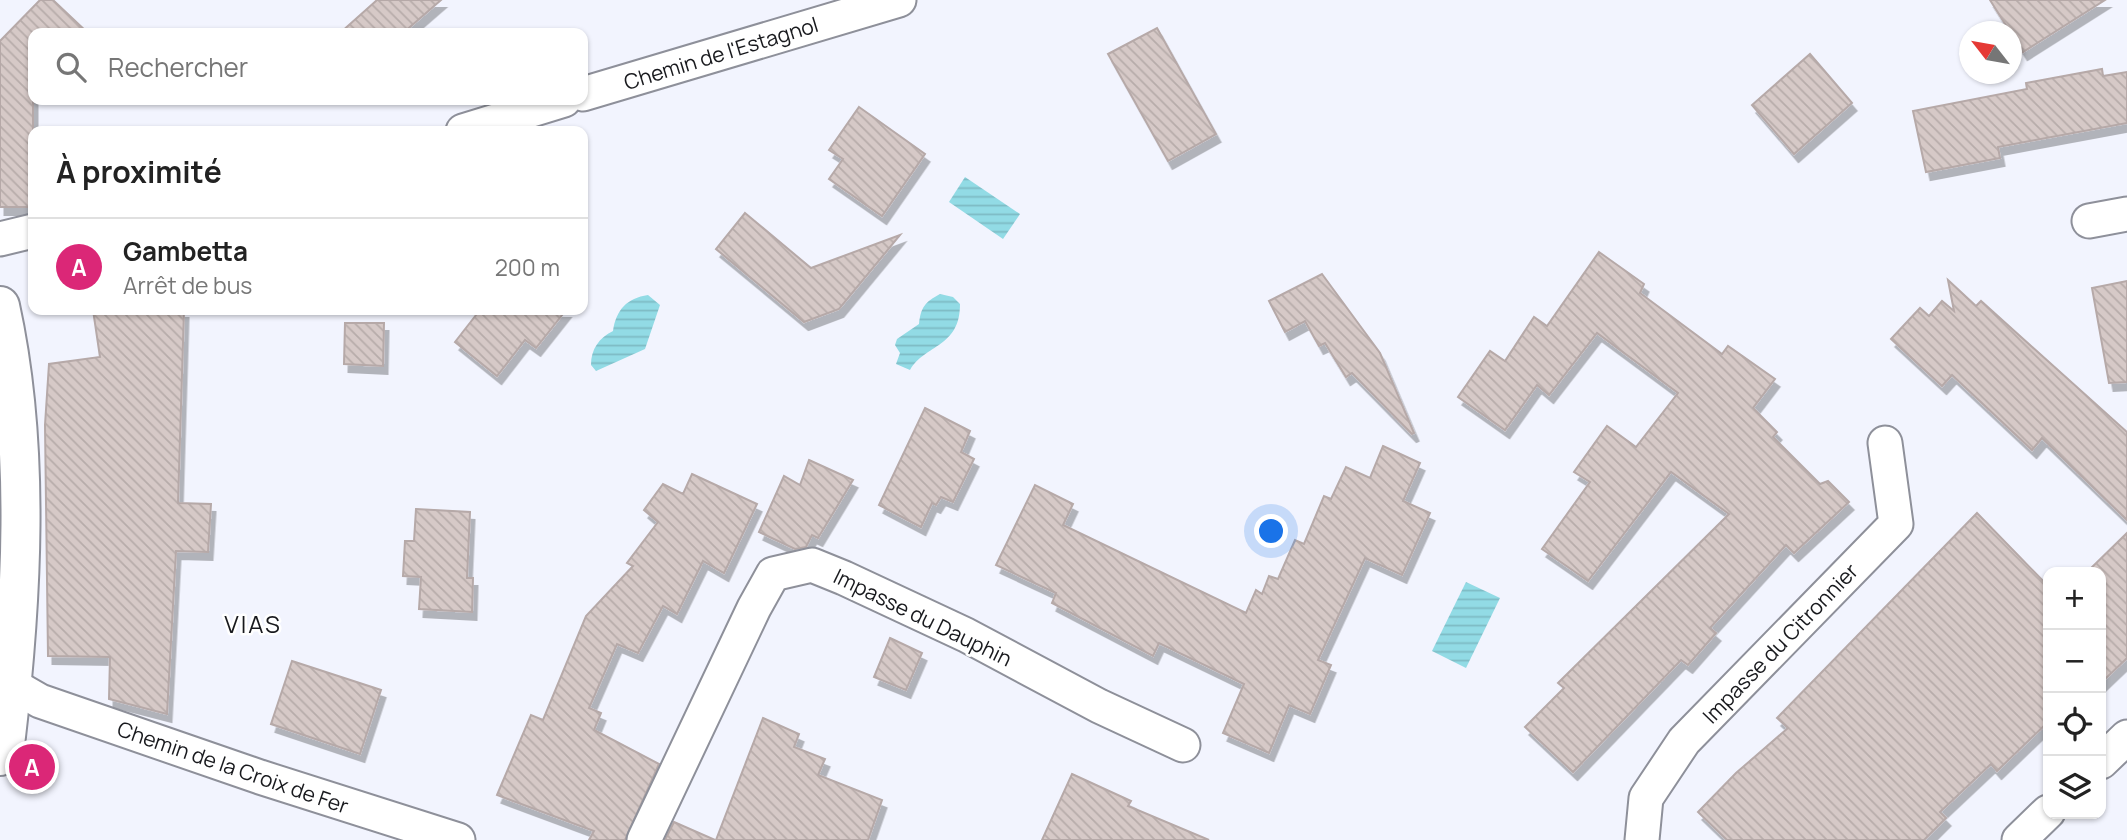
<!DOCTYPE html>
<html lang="fr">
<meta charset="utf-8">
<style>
:root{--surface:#fff;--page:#f6f6f6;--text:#222;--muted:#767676;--line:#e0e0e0;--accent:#db2777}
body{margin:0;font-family:Manrope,sans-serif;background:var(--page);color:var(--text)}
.controls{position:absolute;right:21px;bottom:21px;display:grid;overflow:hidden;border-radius:14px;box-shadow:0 2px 5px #0004}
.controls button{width:63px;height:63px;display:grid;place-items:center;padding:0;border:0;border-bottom:2px solid var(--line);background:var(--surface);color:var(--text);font:35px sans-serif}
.compass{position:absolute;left:1959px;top:21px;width:63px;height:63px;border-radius:50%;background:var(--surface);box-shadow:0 2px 5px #0004;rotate:301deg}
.you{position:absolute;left:1272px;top:532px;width:24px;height:24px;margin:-18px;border:5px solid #fff;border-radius:50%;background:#1a73e8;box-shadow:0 0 0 10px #1a73e833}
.badge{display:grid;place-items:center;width:46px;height:46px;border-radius:50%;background:var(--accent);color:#fff;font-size:23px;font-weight:700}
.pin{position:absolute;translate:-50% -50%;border:4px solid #fff;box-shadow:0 2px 7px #0006}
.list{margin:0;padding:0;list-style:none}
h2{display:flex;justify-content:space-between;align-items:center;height:91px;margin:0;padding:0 28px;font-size:30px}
h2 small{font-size:23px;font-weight:400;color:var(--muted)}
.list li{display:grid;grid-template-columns:46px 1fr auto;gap:21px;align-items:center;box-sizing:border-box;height:98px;padding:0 28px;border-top:2px solid var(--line)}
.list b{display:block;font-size:26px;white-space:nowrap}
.list p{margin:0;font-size:23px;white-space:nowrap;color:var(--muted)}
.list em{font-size:23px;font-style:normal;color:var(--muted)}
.icon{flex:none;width:38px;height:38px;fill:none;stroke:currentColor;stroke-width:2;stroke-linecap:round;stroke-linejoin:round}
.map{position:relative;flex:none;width:2127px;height:840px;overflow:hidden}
.search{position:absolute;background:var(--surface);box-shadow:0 2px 5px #0004;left:28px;top:28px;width:560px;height:77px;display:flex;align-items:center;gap:18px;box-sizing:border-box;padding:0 24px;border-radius:14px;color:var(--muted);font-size:26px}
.panel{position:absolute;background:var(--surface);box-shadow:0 2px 5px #0004;left:28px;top:126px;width:560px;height:189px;border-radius:14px}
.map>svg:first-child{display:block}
</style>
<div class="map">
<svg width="2127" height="840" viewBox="0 0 2127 840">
<defs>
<pattern id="water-rules" width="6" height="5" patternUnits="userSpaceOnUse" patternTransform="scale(1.75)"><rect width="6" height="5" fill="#92dbe5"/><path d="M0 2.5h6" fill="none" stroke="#7dbbc4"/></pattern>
<pattern id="building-back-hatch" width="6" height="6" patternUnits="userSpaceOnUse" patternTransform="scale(1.75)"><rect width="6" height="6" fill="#d6c9c7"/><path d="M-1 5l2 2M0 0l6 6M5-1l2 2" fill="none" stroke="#b7acaa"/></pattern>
<filter id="shadow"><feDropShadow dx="4.5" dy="8" stdDeviation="0" flood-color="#0004"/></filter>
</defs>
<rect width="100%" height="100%" fill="#f2f4fe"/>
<g fill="url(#water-rules)">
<path d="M 965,177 L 1020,214 L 1003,239 L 949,202 Z"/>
<path d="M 940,294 L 953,297 L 960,304 C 960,348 925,344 910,370 L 896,364 L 900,353 L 895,345 L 897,339 L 919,324 C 921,307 925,302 940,294 Z"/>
<path d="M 648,295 L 660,305 L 645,349 L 596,371 L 591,365 C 591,349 599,338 613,331 C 616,310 627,298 648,295 Z"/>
<path d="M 1466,582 L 1500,598 L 1466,668 L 1432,651 Z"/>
</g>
<g fill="url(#building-back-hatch)" stroke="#b6a9a8" stroke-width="2" filter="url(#shadow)">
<path d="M 40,0 L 53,0 L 88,33 L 33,33 L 33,207 L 0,207 L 0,41 Z"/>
<path d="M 377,0 L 441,0 L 403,33 L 340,33 Z"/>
<path d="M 1990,0 L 2105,0 L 2023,52 Z"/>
<path d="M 1157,28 L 1216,134 L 1168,161 L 1108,54 Z"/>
<path d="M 1810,54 L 1852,103 L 1794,154 L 1752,105 Z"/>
<path d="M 2102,69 L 2103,76 L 2127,72 L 2127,123 L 1998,147 L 2000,158 L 1926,172 L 1913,111 L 2027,89 L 2026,83 Z"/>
<path d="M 859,107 L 925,154 L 882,216 L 829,179 L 843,159 L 829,150 Z"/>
<path d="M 745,213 L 811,268 L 900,235 L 839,309 L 804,322 L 716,249 Z"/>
<path d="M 1599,252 L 1644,284 L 1640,293 L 1722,354 L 1728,346 L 1775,379 L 1753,408 L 1777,432 L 1773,437 L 1820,484 L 1828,481 L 1849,502 L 1794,553 L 1786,545 L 1710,628 L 1716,633 L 1688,665 L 1681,660 L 1573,772 L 1525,727 L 1564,688 L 1558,683 L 1729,514 L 1671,472 L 1588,581 L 1542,549 L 1590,482 L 1574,472 L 1607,426 L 1636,447 L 1678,393 L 1597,333 L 1549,395 L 1537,385 L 1505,430 L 1458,397 L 1490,351 L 1505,361 L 1534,317 L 1547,326 Z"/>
<path d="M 1322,274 L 1380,353 L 1414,433 L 1412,434 L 1352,373 L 1346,377 L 1325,343 L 1319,346 L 1305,321 L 1285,332 L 1269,301 Z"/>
<path d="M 1948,280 L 1976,306 L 1981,301 L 2127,432 L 2127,520 L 2042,438 L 2032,450 L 1952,375 L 1942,386 L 1891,339 L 1920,308 L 1929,316 L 1942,301 L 1954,311 Z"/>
<path d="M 2127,281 L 2127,382 L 2109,383 L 2092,288 Z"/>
<path d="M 93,310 L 184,310 L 178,503 L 211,504 L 208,552 L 176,551 L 167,714 L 109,699 L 110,657 L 48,656 L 45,425 L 49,364 L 100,357 Z"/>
<path d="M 480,310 L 566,310 L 536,348 L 525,340 L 497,376 L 455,342 Z"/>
<path d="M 345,323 L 384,323 L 383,366 L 344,364 Z"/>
<path d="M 925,408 L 970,431 L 961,452 L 974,459 L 953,502 L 941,497 L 936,505 L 932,503 L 921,527 L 879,505 Z"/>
<path d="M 1383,446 L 1420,463 L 1403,501 L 1430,513 L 1402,575 L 1365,558 L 1318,660 L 1331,665 L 1310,714 L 1289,705 L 1269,753 L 1223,733 L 1244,684 L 1159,643 L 1153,656 L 1052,603 L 1056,593 L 996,565 L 1035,485 L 1073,504 L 1063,525 L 1246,613 L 1256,590 L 1262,594 L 1269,576 L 1278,579 L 1295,540 L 1304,544 L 1324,496 L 1331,499 L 1346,467 L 1370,478 Z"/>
<path d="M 809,460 L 853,480 L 818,538 L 812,535 L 806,547 L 795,549 L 759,532 L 784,476 L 800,485 Z"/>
<path d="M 692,474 L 757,504 L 724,573 L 703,561 L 677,614 L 663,606 L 638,653 L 617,644 L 589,708 L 601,713 L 594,730 L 659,764 L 625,840 L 589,840 L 594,831 L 497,795 L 531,715 L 543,720 L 586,616 L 633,566 L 627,563 L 658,522 L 644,510 L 663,484 L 683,494 Z"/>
<path d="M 416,509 L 470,512 L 467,578 L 473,578 L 472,612 L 419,609 L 421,577 L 403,576 L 405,541 L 414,541 Z"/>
<path d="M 1977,513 L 2048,586 L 2048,722 L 1997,771 L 1991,764 L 1940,812 L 1946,818 L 1924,840 L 1727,840 L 1698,812 L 1736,773 L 1788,728 L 1777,718 Z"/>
<path d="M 2127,533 L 2127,658 L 2101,683 L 2101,572 L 2087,572 Z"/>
<path d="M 890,638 L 922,653 L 906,690 L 874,677 Z"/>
<path d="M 292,661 L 381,690 L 360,754 L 271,724 Z"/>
<path d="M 763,718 L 799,734 L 794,747 L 825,759 L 818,775 L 882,800 L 868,840 L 716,840 Z"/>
<path d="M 1072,774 L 1131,801 L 1128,806 L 1209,840 L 1042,840 Z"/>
<path d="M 674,822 L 715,840 L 665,840 Z"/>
</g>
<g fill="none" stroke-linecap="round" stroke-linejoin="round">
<g stroke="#8e909a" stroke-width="37">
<g id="minor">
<path d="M 583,94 L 899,0"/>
<path d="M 463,131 L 564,100"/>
<path d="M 2089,221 L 2127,214"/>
<path d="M 0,239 L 33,231"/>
<path d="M 0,678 L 40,701 L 260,777 L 458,840"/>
<path d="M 2101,762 L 2127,737"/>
<path d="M 644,840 L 754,608 L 773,574 L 812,565 L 844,578 L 966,635 L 1099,706 L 1183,745"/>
<path d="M 1642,840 L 1646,798 L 1684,741 L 1896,524 L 1885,443"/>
<path d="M 2019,840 L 2048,812"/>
</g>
</g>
<g stroke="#8e909a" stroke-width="42">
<path id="tertiary" d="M 0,306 C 31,447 22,601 5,745 L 0,756"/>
</g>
<use href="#minor" stroke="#fff" stroke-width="33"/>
<use href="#tertiary" stroke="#fff" stroke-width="38"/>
</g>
<g text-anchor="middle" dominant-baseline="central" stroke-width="5" stroke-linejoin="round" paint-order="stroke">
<g font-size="21" fill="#18191d" stroke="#fff">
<text transform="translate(721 53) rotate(-17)">Chemin de l'Estagnol</text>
<text transform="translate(923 617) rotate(26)">Impasse du Dauphin</text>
<text transform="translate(1780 643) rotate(-46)">Impasse du Citronnier</text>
<text transform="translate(233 767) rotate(19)">Chemin de la Croix de Fer</text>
</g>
<g font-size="24" letter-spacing="2" fill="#18191d" stroke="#fff">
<text x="253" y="623">VIAS</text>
</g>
</g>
</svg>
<div class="controls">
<button>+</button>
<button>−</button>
<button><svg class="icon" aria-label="locate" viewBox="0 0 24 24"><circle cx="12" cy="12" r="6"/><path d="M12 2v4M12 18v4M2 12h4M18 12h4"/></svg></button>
<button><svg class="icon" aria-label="layers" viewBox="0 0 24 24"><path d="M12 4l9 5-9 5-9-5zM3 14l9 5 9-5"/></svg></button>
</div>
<svg class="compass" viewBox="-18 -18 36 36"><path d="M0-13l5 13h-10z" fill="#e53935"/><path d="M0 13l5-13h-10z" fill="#767676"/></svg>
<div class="you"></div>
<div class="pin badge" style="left:32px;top:767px">A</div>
<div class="search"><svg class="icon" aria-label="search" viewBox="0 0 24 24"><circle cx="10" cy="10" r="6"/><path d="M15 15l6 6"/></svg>Rechercher</div>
<section class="panel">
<h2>À proximité<small></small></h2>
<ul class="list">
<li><span class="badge">A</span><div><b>Gambetta</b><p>Arrêt de bus</p></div><em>200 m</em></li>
</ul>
</section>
</div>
